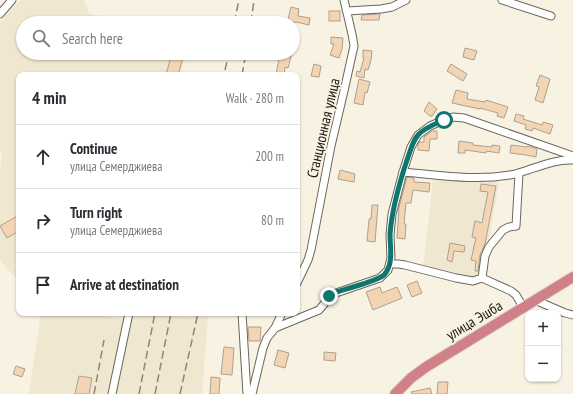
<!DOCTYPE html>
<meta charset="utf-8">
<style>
:root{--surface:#fff;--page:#f7f7f7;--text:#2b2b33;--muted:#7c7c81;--line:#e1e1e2}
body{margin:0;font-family:"PT Sans Narrow",sans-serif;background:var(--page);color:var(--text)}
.controls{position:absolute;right:12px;bottom:12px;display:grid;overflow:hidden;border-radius:8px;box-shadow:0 1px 3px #0004}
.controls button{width:36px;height:36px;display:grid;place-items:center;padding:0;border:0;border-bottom:1px solid var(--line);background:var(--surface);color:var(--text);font:20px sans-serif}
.stop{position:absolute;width:12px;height:12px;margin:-9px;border:3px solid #0f766e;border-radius:50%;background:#fff}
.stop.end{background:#0f766e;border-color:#fff;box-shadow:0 1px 4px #0008}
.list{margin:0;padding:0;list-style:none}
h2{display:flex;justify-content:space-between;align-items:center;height:52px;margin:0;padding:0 16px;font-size:17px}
h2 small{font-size:13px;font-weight:400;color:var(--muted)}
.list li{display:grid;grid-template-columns:26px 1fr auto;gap:12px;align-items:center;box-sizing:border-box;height:64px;padding:0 16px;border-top:1px solid var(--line)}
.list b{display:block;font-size:15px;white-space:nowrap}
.list p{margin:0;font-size:13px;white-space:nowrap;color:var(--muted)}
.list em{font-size:13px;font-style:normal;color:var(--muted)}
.icon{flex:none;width:22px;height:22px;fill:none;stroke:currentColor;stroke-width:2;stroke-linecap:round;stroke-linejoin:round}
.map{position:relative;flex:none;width:573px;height:394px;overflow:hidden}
.search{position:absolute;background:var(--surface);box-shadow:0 1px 3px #0004;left:16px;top:16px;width:284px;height:44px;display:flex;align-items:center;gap:10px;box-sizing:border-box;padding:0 14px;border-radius:22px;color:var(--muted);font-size:15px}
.panel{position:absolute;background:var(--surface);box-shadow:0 1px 3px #0004;left:16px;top:72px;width:284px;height:244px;border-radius:8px}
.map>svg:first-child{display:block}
</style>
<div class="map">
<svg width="573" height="394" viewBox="0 0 573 394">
<rect width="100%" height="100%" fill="#f8f2e2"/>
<g fill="#efe7cf">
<path d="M 20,0 L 84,0 L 89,14 L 138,23 L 23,23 L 23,53 L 187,53 L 180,75 L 19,75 L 19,279 L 13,275 L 0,260 L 0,168 L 2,156 L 0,148 L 0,22 Z"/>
<path d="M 433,178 L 484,182 L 499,181 L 482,281 L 423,269 Z"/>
<path d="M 41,313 L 82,313 L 132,320 L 133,314 L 129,313 L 148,313 L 148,316 L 208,317 L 202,394 L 29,394 Z"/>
</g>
<g fill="#f4d5b3" stroke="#aca093">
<path d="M 291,7 L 299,9 L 298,16 L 310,18 L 309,25 L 296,22 L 287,23 Z"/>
<rect x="329" y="11" width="11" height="10"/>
<path d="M 380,14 L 379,20 L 361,20 L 362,15 Z"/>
<path d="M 331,37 L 343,38 L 342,49 L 339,58 L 330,55 L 334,44 L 331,44 Z"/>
<path d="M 465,48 L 477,51 L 474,60 L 463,57 Z"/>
<path d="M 363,50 L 372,51 L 371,60 L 368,70 L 365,69 L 364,78 L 356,76 L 357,71 L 360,72 L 364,58 L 363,58 Z"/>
<path d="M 172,53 L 184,53 L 178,75 L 166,75 Z"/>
<path d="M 280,53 L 292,53 L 288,68 L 285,67 L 284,75 L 276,75 Z"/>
<path d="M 314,64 L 321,66 L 319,77 L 311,76 Z"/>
<path d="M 451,64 L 467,74 L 463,81 L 447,71 Z"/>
<path d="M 540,75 L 550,79 L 543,103 L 535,100 L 539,87 L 536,86 Z"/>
<path d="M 359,79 L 370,82 L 367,93 L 365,92 L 363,105 L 354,103 Z"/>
<path d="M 456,90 L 468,93 L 467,99 L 485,102 L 486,100 L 508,107 L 504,118 L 497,116 L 498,113 L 480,108 L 480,109 L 452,103 Z"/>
<path d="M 429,102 L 437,109 L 432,116 L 430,116 L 424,111 Z"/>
<path d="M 516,114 L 524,116 L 523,119 L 542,125 L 543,122 L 553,125 L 550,134 L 533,128 L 532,131 L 525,129 L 526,125 L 514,121 Z"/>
<path d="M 432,131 L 437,131 L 437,139 L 430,139 L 429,151 L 418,150 L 418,144 L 420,142 L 424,142 L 424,137 Z"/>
<path d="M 459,141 L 473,143 L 473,145 L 492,147 L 492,145 L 500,146 L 499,153 L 486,151 L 486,153 L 465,150 L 465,153 L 458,153 Z"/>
<path d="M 511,145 L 527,147 L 528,146 L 537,149 L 536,157 L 526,155 L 510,153 Z"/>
<path d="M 340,170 L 355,174 L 354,182 L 338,179 Z"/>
<path d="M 407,177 L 414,178 L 414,182 L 430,183 L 429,192 L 413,190 L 411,203 L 406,203 L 404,224 L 406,224 L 405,239 L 397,238 L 399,207 Z"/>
<path d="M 481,184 L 496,186 L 485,244 L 480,255 L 478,271 L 475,271 L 476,261 L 471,260 L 476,238 L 472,237 L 475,221 L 482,223 L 488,192 L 480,191 Z"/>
<path d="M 372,205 L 378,205 L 375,242 L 367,241 L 369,219 L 371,219 Z"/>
<path d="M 19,215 L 19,231 L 7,238 L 0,226 Z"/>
<path d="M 450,243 L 465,246 L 464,252 L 454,251 L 452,262 L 447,260 Z"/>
<path d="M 417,281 L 422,293 L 412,297 L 407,285 Z"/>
<path d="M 380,287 L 382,293 L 397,287 L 402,298 L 373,310 L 366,292 Z"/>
<path d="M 248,327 L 261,327 L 260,341 L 249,341 Z"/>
<path d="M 224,347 L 234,348 L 232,375 L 221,374 Z"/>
<path d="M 278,350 L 289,353 L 285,368 L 274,365 Z"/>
<path d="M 324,352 L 336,353 L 335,361 L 324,360 Z"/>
<path d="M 16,366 L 25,369 L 22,377 L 13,374 Z"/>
<path d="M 79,376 L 92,378 L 89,394 L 75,394 Z"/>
<path d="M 211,377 L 220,378 L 219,394 L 210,394 Z"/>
<path d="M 438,382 L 448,382 L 447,394 L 437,394 Z"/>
<path d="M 430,388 L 432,394 L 412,394 L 411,392 Z"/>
</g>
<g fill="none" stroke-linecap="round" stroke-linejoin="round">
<g stroke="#6c6658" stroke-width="9">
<g id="minor">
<path d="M 502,0 L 551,16"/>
<path d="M 347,11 L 381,9 L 392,7 L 406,0"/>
<path d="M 0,14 L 12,0"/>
<path d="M 403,172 C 440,175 473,181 510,175 C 516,174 522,172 528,170 C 543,165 558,159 573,160"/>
<path d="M 390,264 L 398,264 L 405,265 L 456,278 L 473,281 L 482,278 L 511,291 L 516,295 L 523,307"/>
<path d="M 482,278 L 485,256 L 489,247 L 503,230 L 509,227 L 516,226 L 519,173"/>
<path d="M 297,283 L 308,260 L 311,250 L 331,146 L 344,91 L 354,46 L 352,34 L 344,0"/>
<path d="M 535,300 L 565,313 L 573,315"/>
<path d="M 242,313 L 247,394"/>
<path d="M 275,328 L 319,310 L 324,304 L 329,296 L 336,293 L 380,278 L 388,270 L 391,258 L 390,235 L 392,214 L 403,172 L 411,147 L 418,135 L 430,126 L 444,120 L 453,117 L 464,118 L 573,156"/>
<path d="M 112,394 L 129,313"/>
<path d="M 252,394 L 263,348 L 267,338 L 275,328 L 282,313"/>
</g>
</g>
<g stroke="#d6d5d4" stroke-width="12">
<path id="highway" d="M 395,394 L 411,378 L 426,367 L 573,277"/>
</g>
<use href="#minor" stroke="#fff" stroke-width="7"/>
<use href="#highway" stroke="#d18086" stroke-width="10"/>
<g stroke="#8b877c" stroke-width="1.5" stroke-dasharray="8 4" stroke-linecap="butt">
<path d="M 234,23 L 239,0"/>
<path d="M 251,23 L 254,0"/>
<path d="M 225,70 L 229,53"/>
<path d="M 242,75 L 246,53"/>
<path d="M 94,394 L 104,340"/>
<path d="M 139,394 L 155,313"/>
<path d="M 155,394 L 171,313"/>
<path d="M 180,394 L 198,313"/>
</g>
</g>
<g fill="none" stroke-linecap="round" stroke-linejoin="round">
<path stroke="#0f766e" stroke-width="5" d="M 329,296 L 336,292 C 346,289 377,281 384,275 C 394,264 390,247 390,234 C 392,209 399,184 407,160 C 410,152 412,142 418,135 C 424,128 435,124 444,120"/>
</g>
<g text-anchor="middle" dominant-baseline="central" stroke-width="4" stroke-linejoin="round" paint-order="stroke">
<g font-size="15" fill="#1a1812" stroke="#f8f2e2">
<text transform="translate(323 128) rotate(-77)">Станционная улица</text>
<text transform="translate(474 320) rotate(-31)">улица Эшба</text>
</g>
</g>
</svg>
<div class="controls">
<button>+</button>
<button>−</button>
</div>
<div class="stop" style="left:444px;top:120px"></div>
<div class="stop end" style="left:329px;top:296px"></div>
<div class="search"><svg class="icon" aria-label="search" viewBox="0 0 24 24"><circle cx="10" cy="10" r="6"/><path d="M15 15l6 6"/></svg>Search here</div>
<section class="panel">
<h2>4 min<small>Walk · 280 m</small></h2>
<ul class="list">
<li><svg class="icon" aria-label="ahead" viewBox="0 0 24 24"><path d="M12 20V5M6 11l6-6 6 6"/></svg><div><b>Continue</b><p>улица Семерджиева</p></div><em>200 m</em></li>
<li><svg class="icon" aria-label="right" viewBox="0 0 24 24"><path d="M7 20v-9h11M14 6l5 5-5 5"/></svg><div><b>Turn right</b><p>улица Семерджиева</p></div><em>80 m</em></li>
<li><svg class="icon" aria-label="arrive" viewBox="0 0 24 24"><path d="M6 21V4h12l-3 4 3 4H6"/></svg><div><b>Arrive at destination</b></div></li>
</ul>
</section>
</div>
